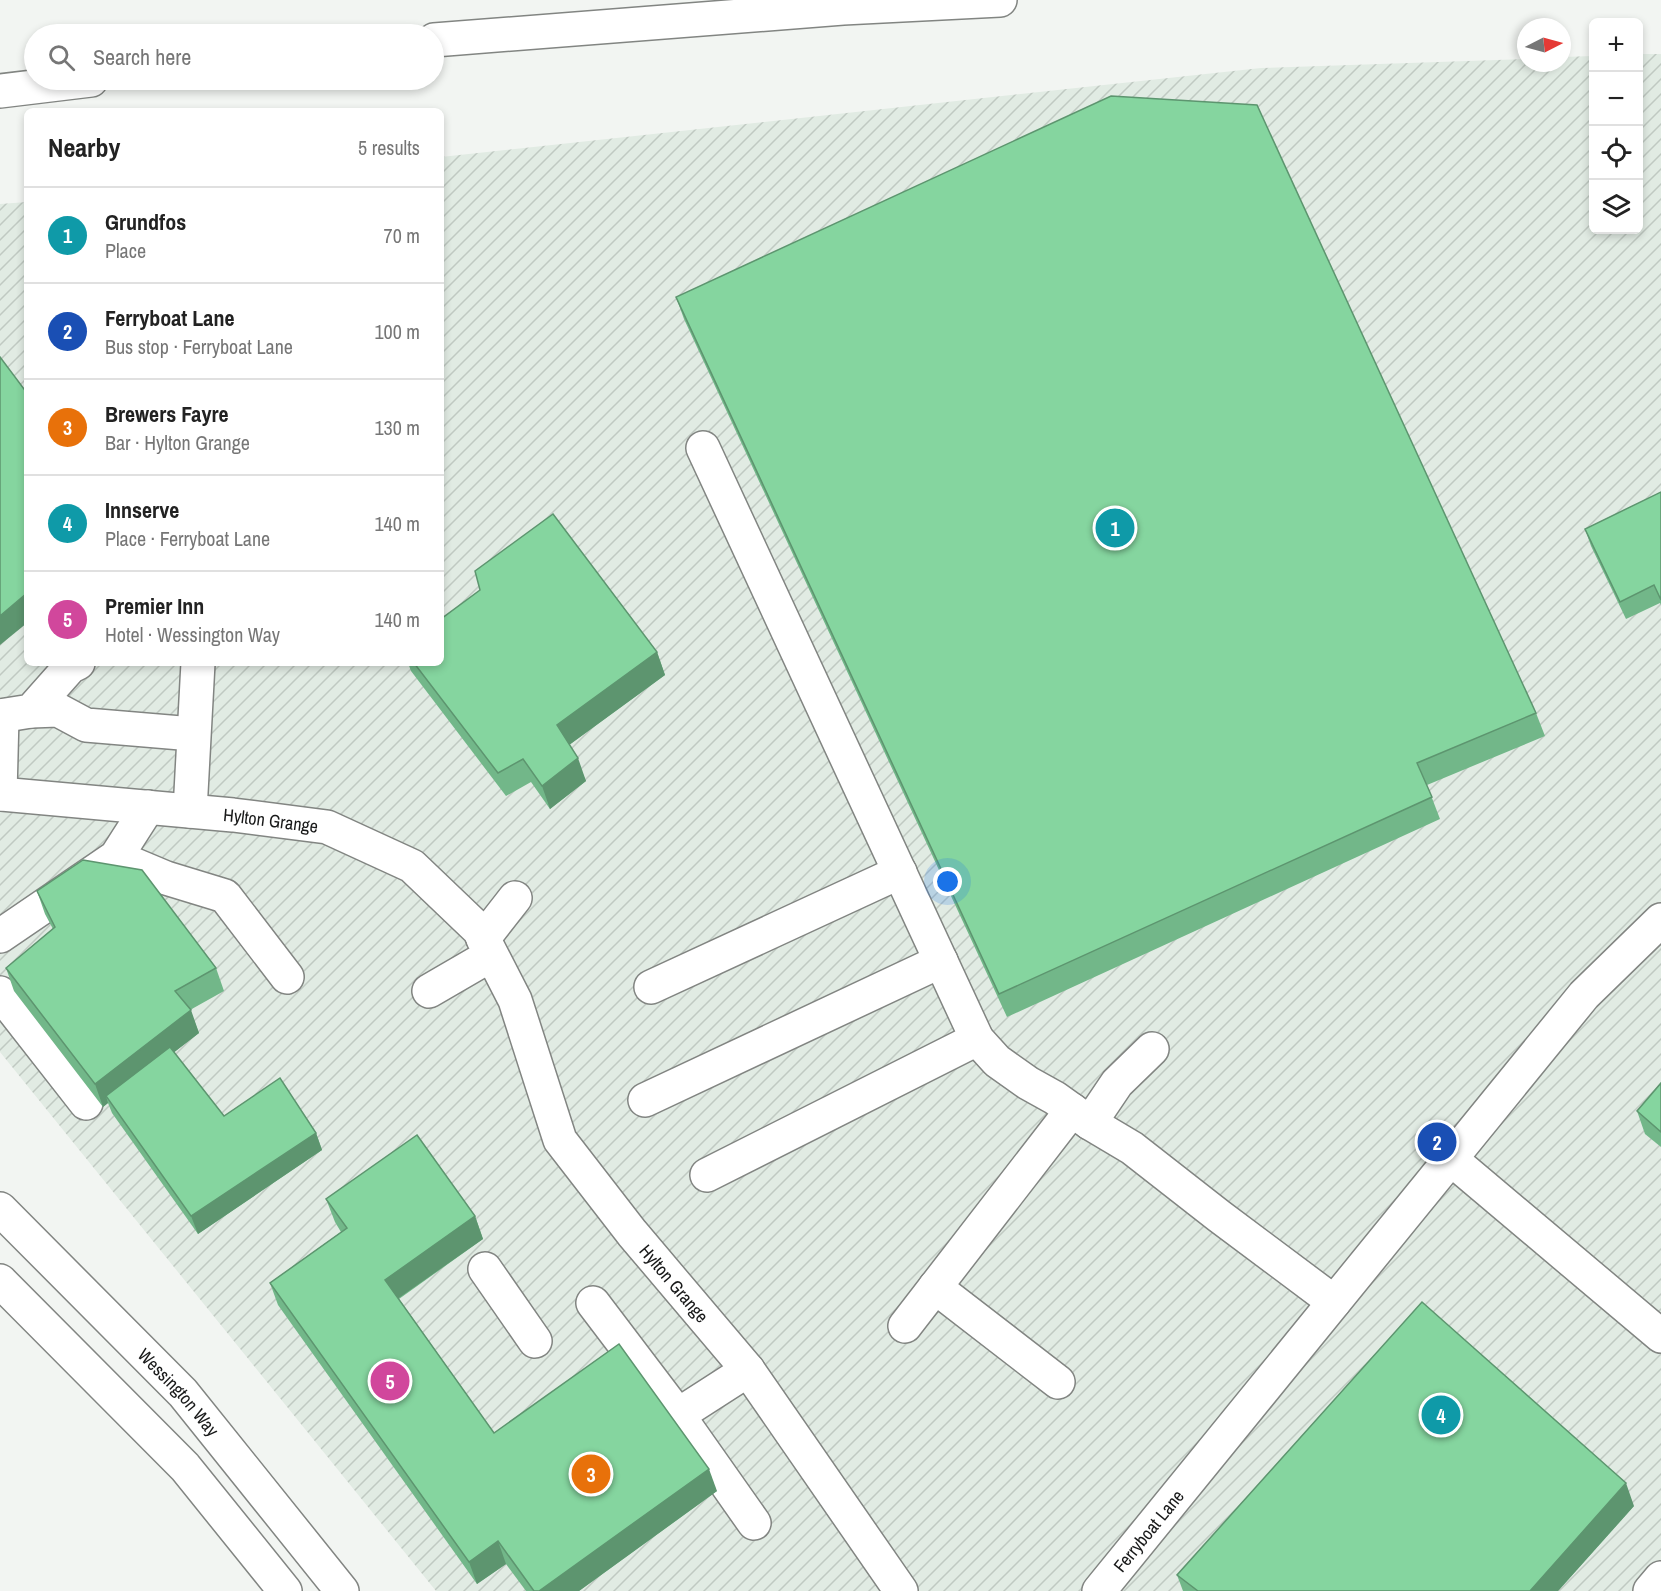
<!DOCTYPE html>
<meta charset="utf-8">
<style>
:root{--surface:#fff;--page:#f6f6f6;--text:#222;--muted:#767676;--line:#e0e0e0;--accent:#0f766e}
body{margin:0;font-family:"Archivo Narrow",sans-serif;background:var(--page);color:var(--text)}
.controls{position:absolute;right:18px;top:18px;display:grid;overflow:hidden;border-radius:9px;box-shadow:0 3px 9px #0003}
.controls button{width:54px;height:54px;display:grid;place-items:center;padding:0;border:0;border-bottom:2px solid var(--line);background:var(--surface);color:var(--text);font:30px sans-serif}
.compass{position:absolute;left:1517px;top:18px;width:54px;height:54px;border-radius:50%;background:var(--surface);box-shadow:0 3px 9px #0003;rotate:84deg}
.you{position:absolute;left:948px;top:882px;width:21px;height:21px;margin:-15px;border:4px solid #fff;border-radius:50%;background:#1a73e8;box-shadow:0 0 0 9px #1a73e833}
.badge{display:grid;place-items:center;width:39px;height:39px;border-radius:50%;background:var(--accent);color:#fff;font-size:20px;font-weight:700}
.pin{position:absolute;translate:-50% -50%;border:3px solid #fff;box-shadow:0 2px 6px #0006}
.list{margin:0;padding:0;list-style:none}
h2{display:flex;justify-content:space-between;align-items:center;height:78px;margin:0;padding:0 24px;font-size:26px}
h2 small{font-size:20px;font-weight:400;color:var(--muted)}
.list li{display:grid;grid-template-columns:39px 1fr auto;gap:18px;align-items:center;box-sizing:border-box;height:96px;padding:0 24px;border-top:2px solid var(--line)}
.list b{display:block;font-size:22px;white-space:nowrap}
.list p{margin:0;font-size:20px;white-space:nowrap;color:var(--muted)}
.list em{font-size:20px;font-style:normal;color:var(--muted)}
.icon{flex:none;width:33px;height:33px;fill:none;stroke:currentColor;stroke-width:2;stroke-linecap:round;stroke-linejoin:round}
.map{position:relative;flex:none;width:1661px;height:1591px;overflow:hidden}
.search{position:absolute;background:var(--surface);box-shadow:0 3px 9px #0003;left:24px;top:24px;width:420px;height:66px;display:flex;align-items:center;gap:15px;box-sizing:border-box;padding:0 21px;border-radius:33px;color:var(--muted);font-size:22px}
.panel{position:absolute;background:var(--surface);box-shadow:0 3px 9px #0003;left:24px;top:108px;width:420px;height:558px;border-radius:9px}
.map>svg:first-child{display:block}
</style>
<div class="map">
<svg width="1661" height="1591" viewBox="0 0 1661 1591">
<defs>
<pattern id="industrial-furrows" width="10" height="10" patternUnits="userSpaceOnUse" patternTransform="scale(1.5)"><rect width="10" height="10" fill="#e1ebe3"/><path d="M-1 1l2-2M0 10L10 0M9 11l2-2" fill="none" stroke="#c0c9c2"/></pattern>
</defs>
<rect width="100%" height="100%" fill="#f2f5f2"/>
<path fill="url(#industrial-furrows)" d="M 1639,54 L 1661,54 L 1661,1591 L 436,1591 L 0,1052 L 0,204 L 27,202 L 27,663 L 441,663 L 441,157 L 1261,68 L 1526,59 L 1526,63 L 1562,63 L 1562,57 L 1593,56 L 1594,230 L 1638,230 Z"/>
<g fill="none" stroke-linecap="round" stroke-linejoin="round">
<g stroke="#828582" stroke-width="36">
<g id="minor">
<path d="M 703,448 L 977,1039 L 997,1061 L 1028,1083 L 1055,1098 L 1090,1123"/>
<path d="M 31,711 L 58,710 L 86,725 L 193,734"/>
<path d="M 0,716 L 31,711 L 70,667 L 78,663"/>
<path id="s1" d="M 0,794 L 233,815 L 327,827 L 412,866 L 479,930 L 515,1000 L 560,1140 L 632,1233 L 748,1370 L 901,1591"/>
<path d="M 0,794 L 2,716"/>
<path d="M 190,811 L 198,663"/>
<path d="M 116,857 L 166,878 L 225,896 L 287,977"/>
<path d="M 0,936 L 116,857 L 148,807"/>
<path d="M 483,939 L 515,898"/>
<path d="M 651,987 L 900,872"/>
<path d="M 429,991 L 491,955"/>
<path d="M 0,993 L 86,1103"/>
<path d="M 1152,1049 L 1117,1083 L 1090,1123 L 1132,1148 L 1219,1216 L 1334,1302"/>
<path d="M 645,1100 L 941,961"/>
<path d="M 1451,1159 L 1661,1336"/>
<path d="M 707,1175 L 977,1039"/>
<path d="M 485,1269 L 535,1341"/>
<path d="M 935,1287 L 1058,1382"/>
<path d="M 593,1303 L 678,1415 L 754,1523"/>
<path d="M 905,1326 L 1072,1110"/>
<path d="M 678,1415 L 748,1370"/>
<path id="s2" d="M 1099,1591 L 1584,995 L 1661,920"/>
<path d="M 1650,1591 L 1661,1578"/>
</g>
</g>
<g stroke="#828582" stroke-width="36">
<g id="highway">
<path d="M 434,40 L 843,8 L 1000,0"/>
<path d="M 0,91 L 91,80"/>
<path id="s3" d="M 0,1209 L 183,1393 L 342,1591"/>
<path d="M 0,1281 L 185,1467 L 285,1591"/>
</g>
</g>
<use href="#minor" stroke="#fff" stroke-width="33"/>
<use href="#highway" stroke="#fff" stroke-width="33"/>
</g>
<g fill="#72b789">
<path d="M 676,297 L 1536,713 L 1545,736 L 1427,785 L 1440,819 L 1007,1017 L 684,319 Z"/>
<path d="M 1661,492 L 1661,605 L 1660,603 L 1626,619 L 1591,546 L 1585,529 Z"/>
<path d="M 657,652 L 665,675 L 569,745 L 586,781 L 550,809 L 531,782 L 506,796 L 411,671 L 408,663 L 441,663 Z"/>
<path d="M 37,891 L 216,968 L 224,991 L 190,1010 L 199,1033 L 174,1052 L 224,1116 L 316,1133 L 322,1150 L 198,1234 L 112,1113 L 108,1103 L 103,1107 L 14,991 L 6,968 L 53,929 L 45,914 Z"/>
<path d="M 1661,1083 L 1661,1147 L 1645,1134 L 1637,1111 Z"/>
<path d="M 326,1199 L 475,1216 L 483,1239 L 399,1299 L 494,1433 L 717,1491 L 579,1591 L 526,1591 L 506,1564 L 477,1584 L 278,1305 L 270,1283 L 341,1232 L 335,1222 Z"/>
<path d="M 1634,1506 L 1558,1591 L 1183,1591 L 1177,1575 Z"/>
</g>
<g fill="#5d956f">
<path d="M 27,593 L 27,623 L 0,645 L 0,616 Z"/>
<path d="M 657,652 L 665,675 L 565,748 L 557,725 Z"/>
<path d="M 578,758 L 586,781 L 550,809 L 542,786 Z"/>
<path d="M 191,1010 L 199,1033 L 110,1102 L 106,1096 L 108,1103 L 103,1107 L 95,1084 Z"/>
<path d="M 316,1133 L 322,1150 L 198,1234 L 191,1216 Z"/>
<path d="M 475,1216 L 483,1239 L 393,1302 L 385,1280 Z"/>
<path d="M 709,1469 L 717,1491 L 579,1591 L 539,1591 Z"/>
<path d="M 1626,1483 L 1634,1506 L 1558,1591 L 1530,1591 Z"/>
<path d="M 498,1541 L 506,1564 L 477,1584 L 469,1562 Z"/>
</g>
<g fill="#85d59f" stroke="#5d956f" stroke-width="1.5">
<path d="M 1111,96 L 1257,105 L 1536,713 L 1417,763 L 1432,797 L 999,994 L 676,297 Z"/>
<path d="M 0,357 L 27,393 L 27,593 L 0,616 Z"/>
<path d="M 1661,492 L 1661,600 L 1654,585 L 1620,602 L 1585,529 Z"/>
<path d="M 553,514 L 657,652 L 557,725 L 578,758 L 542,786 L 523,759 L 498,773 L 414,663 L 441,663 L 441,619 L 480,590 L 475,571 Z"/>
<path d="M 83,860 L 142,870 L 216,968 L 175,991 L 191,1010 L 95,1084 L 6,968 L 55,927 L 37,891 Z"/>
<path d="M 170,1047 L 224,1116 L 280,1078 L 316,1133 L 191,1216 L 106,1096 Z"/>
<path d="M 1661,1083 L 1661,1132 L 1637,1111 Z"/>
<path d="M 417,1135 L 475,1216 L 385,1280 L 494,1433 L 619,1344 L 709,1469 L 539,1591 L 534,1591 L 498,1541 L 469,1562 L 270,1283 L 347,1228 L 326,1199 Z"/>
<path d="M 1422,1302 L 1626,1483 L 1530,1591 L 1198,1591 L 1177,1575 Z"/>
</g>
<g text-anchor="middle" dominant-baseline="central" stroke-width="4.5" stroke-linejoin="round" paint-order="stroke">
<g font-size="18" fill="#181919" stroke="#fff">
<text stroke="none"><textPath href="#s1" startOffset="272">Hylton Grange</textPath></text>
<text stroke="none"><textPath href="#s1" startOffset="924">Hylton Grange</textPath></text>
<text stroke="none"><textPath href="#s3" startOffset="256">Wessington Way</textPath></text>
<text stroke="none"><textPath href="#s2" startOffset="78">Ferryboat Lane</textPath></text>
</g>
</g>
</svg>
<div class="controls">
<button>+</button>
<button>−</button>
<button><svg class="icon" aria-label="locate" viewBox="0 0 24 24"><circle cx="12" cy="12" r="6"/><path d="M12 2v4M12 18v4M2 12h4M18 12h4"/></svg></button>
<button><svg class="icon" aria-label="layers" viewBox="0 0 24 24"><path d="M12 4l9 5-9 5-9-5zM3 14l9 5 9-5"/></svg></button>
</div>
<svg class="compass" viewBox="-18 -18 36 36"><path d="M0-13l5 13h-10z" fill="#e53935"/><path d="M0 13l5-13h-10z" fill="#767676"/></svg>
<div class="you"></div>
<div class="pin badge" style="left:1115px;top:528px;background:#0f9aa8">1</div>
<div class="pin badge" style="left:1437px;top:1142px;background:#1a4fb4">2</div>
<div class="pin badge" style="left:591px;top:1474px;background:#e8710a">3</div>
<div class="pin badge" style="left:1441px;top:1415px;background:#0f9aa8">4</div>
<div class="pin badge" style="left:390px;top:1381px;background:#d1479c">5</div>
<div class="search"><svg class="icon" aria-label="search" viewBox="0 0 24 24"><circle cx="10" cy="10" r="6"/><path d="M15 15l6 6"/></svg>Search here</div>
<section class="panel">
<h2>Nearby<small>5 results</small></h2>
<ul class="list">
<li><span class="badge" style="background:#0f9aa8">1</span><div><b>Grundfos</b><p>Place</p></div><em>70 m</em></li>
<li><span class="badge" style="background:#1a4fb4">2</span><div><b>Ferryboat Lane</b><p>Bus stop · Ferryboat Lane</p></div><em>100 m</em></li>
<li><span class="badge" style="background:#e8710a">3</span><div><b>Brewers Fayre</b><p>Bar · Hylton Grange</p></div><em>130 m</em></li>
<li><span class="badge" style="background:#0f9aa8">4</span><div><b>Innserve</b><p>Place · Ferryboat Lane</p></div><em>140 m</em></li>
<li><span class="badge" style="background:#d1479c">5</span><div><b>Premier Inn</b><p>Hotel · Wessington Way</p></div><em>140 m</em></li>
</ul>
</section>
</div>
